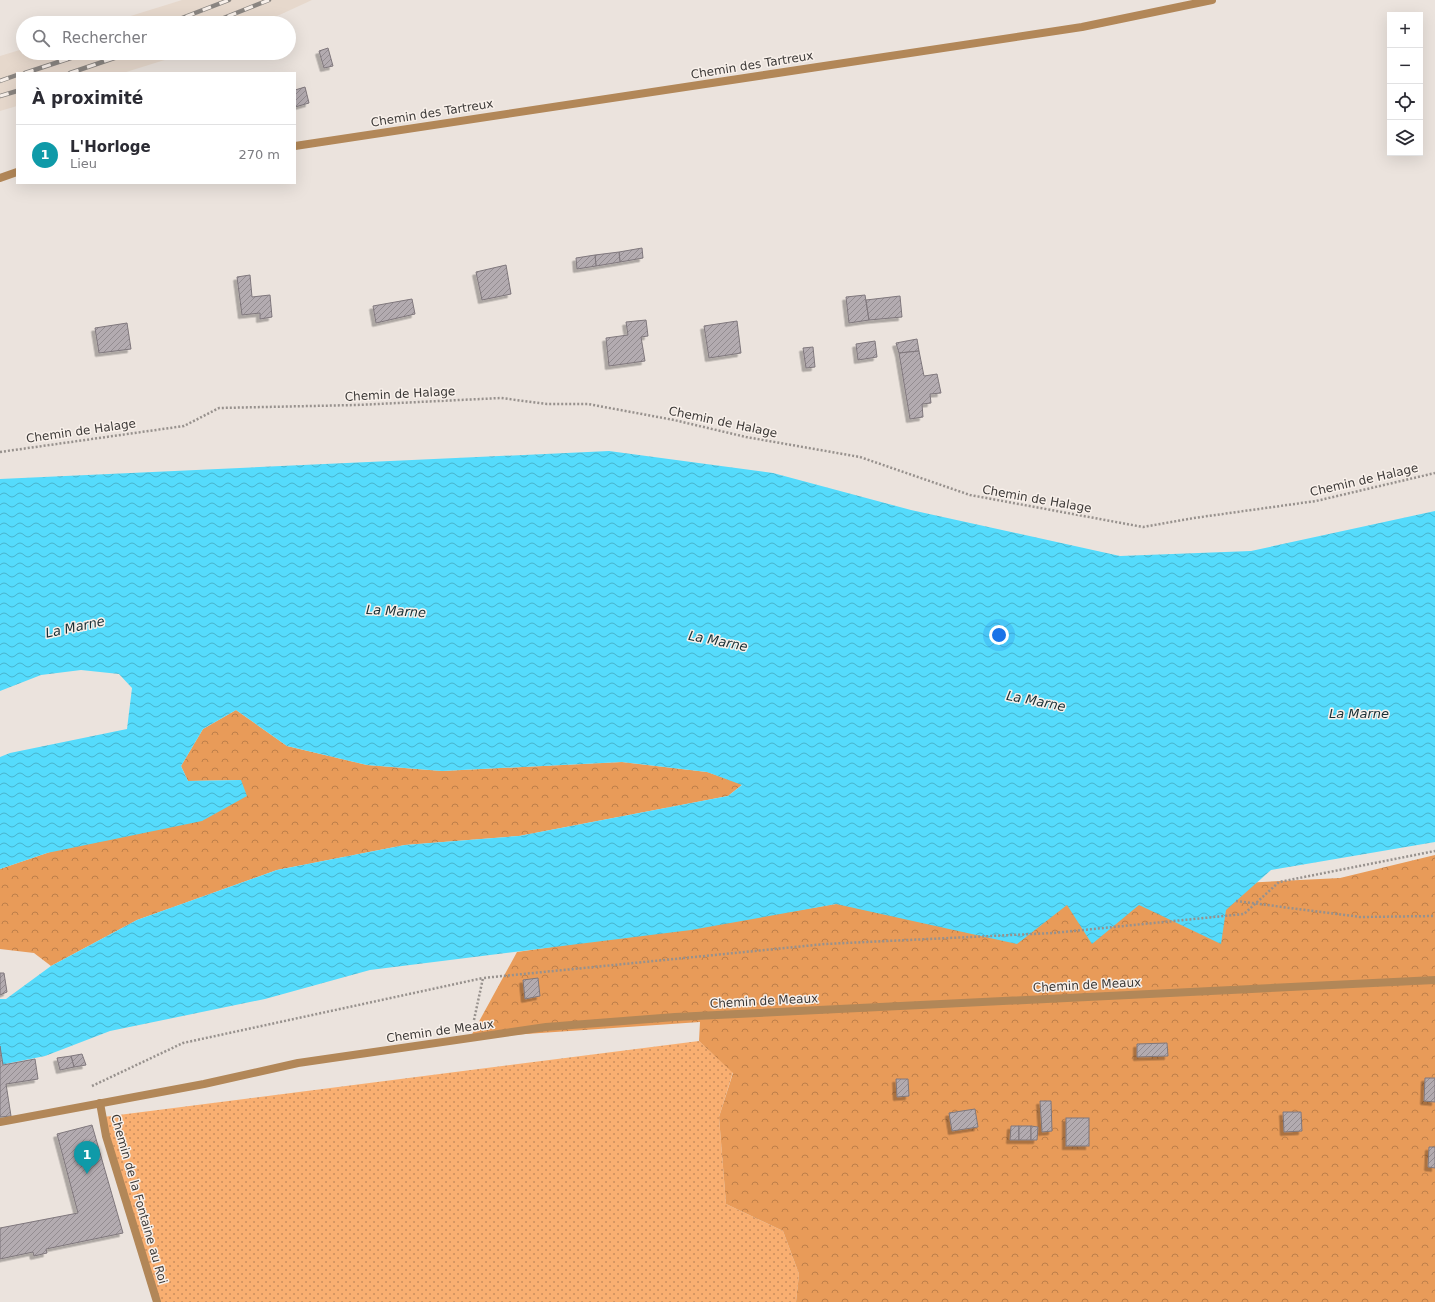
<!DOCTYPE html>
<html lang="fr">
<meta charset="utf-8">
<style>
:root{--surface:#fff;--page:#f7f7f7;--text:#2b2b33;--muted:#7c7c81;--line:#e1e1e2;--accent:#2563eb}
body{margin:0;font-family:"DejaVu Sans",sans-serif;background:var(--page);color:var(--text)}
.controls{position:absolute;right:12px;top:12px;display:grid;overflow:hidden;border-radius:0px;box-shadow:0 4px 16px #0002}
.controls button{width:36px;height:36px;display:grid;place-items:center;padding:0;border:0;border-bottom:1px solid var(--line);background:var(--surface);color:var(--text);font:20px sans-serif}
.you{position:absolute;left:999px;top:635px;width:14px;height:14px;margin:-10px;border:3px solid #fff;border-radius:50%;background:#1a73e8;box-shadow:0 0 0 6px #1a73e833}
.badge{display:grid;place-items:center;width:26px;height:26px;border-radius:50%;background:var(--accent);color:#fff;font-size:13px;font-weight:700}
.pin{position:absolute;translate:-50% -33px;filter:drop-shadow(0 1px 2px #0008)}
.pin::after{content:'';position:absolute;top:21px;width:14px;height:12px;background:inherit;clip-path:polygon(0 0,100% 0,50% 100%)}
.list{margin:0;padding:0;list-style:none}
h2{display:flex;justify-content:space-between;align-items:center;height:52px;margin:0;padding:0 16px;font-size:17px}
h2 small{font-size:13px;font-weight:400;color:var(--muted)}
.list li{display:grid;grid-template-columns:26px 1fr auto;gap:12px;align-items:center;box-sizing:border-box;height:60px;padding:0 16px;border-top:1px solid var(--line)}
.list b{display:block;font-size:15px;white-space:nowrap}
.list p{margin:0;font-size:13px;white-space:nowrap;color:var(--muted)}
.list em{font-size:13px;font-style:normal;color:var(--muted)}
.icon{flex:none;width:22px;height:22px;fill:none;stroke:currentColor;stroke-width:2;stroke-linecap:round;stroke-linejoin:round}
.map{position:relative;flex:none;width:1435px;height:1302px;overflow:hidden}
.search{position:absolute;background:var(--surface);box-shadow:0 4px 16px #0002;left:16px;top:16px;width:280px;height:44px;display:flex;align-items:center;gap:10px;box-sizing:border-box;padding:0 14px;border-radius:22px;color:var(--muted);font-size:15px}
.panel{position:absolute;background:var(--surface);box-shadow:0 4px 16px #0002;left:16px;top:72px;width:280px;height:112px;border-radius:0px}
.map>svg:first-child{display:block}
</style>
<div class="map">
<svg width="1435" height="1302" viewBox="0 0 1435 1302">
<defs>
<pattern id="grass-dots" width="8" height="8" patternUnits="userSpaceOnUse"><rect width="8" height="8" fill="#f9af71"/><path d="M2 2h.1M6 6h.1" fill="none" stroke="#cb8f5e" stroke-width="1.8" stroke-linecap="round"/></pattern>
<pattern id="forest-crowns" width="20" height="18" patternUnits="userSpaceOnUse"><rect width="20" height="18" fill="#e89b59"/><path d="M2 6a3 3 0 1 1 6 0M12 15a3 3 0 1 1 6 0" fill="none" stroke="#bd7f4a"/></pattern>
<pattern id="water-waves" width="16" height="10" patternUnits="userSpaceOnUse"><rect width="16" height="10" fill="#55dbfc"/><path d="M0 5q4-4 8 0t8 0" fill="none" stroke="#48b3cd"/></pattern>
<pattern id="building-hatch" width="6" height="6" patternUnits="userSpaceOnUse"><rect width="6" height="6" fill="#b3abb0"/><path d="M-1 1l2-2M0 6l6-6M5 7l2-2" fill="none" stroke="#938c90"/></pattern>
<filter id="shadow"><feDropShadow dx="-3.5" dy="3.5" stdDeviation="0" flood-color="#0004"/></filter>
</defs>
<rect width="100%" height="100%" fill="#ebe3dd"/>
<g fill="#e6d8cc">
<path d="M 182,0 L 312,0 L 262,23 L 108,23 Z"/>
<path d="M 23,49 L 23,53 L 187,53 L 123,73 L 17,73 L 17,106 L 0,111 L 0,56 Z"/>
</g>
<path fill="url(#grass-dots)" d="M 699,1041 L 733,1072 L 719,1117 L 726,1204 L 783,1231 L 799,1274 L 796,1302 L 157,1302 L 103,1117 Z"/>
<g fill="url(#forest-crowns)">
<path d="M 236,710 L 287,746 L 367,765 L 442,771 L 622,762 L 707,772 L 743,784 L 728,796 L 519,836 L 405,845 L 277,870 L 137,920 L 51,966 L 34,953 L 0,949 L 0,869 L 47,853 L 241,780 L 188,781 L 181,766 L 203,729 Z"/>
<path d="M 1435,855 L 1435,1302 L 796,1302 L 799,1274 L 783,1231 L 726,1204 L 719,1117 L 733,1073 L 699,1041 L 700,1022 L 470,1038 L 517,952 L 758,917 L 836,904 L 1340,878 Z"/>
</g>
<path fill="url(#water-waves)" d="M 609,451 L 773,473 L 911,510 L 1120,556 L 1251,551 L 1435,511 L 1435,842 L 1271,870 L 1226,910 L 1221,944 L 1139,905 L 1092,944 L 1067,905 L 1017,944 L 836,904 L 691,930 L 370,970 L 265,999 L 110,1031 L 45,1056 L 0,1065 L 0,999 L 6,999 L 51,966 L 137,920 L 277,870 L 405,845 L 519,836 L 728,796 L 742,785 L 707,772 L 622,762 L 442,771 L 367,765 L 287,746 L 236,710 L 203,729 L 181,766 L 188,781 L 241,780 L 247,796 L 202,821 L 47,853 L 0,869 L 0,757 L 10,753 L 127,729 L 132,688 L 119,674 L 81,670 L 41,675 L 0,691 L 0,479 Z"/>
<g fill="url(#building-hatch)" stroke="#7f777c" filter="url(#shadow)">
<path d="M 328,48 L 333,66 L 324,68 L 319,51 Z"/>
<path d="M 305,87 L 309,103 L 295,107 L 295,90 Z"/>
<path d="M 642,248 L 643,258 L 620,262 L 619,252 Z"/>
<path d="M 619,252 L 620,262 L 596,266 L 595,255 Z"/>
<path d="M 595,255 L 596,266 L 577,269 L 576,258 Z"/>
<path d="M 506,265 L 511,294 L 482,300 L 476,272 Z"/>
<path d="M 250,275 L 252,297 L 270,295 L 272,317 L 260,319 L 260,313 L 242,315 L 237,277 Z"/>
<path d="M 865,295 L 869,320 L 849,323 L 846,297 Z"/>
<path d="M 900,296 L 902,317 L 869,320 L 866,300 Z"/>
<path d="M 412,299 L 415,314 L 376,323 L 373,306 Z"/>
<path d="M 646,320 L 648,336 L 641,337 L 645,361 L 609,366 L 606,338 L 628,335 L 626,322 Z"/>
<path d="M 737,321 L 741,353 L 709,358 L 704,326 Z"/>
<path d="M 127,323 L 131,349 L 99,353 L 95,328 Z"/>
<path d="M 917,339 L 919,351 L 899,353 L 896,343 Z"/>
<path d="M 875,341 L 877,357 L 858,360 L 856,344 Z"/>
<path d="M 813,347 L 815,367 L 806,368 L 803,348 Z"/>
<path d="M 919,351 L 924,376 L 937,374 L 941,393 L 930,394 L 931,403 L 922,404 L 923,417 L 910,419 L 899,353 Z"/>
<path d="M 0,973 L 4,973 L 7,992 L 0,995 Z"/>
<path d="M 538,978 L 540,996 L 525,999 L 523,980 Z"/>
<path d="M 1167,1043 L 1168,1056 L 1137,1057 L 1137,1044 Z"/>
<path d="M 0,1046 L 3,1065 L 35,1059 L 38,1079 L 6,1084 L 11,1116 L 0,1117 Z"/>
<path d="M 82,1054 L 86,1065 L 74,1067 L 71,1056 Z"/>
<path d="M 71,1056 L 74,1067 L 60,1070 L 57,1058 Z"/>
<path d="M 1425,1078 L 1435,1078 L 1435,1102 L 1424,1101 Z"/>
<path d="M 896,1079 L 908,1079 L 909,1096 L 897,1097 Z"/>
<path d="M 1040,1101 L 1051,1101 L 1052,1131 L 1042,1132 Z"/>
<path d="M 975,1109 L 978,1127 L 952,1131 L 949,1113 Z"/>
<path d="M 1283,1112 L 1301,1112 L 1302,1131 L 1284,1132 Z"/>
<rect x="1066" y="1118" width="23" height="28"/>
<path d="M 92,1125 L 123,1233 L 46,1249 L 47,1253 L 34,1256 L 33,1252 L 0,1259 L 0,1228 L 78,1213 L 57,1134 Z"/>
<path d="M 1011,1126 L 1019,1126 L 1019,1140 L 1010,1140 Z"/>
<rect x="1019" y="1126" width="12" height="14"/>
<path d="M 1031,1126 L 1038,1127 L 1037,1140 L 1031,1140 Z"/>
<path d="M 1429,1147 L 1435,1147 L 1435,1168 L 1428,1167 Z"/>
</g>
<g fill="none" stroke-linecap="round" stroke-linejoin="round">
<g stroke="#97918d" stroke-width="2.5" stroke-dasharray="2 2" stroke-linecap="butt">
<path d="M 0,452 L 184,426 L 219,408 L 357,405 L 501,398 L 547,404 L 588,404 L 674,420 L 746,437 L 860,457 L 970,495 L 1143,527 L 1194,518 L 1316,501 L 1435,473"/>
<path d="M 1236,901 L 1360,917 L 1435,916"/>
<path d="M 474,1020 L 483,978 L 825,944 L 1053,933 L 1244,914 L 1279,882 L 1435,851"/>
<path d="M 92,1086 L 183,1043 L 483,978"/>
</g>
<g stroke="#b28758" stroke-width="8">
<path d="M 295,146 L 1082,27 L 1212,0"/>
<path d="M 0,178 L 17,172"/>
<path d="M 100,1103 L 106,1136 L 157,1302"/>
<path d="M 0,1122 L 204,1084 L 298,1063 L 546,1027 L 675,1017 L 1435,980"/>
</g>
<g stroke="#8a8581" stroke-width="4.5">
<g id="rail">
<path d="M 169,23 L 229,0"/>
<path d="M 211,23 L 269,0"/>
<path d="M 25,73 L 86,53"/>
<path d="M 70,73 L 129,53"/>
<path d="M 0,81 L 17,75"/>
<path d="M 0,96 L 17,91"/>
</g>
</g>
<use href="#rail" stroke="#f8f0ea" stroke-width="3" stroke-dasharray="9" stroke-linecap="butt"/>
</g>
<g text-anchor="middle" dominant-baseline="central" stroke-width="3" stroke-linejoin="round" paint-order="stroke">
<g font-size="12" fill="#3c3937" stroke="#f8f0ea">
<text transform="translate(752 65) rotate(-9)">Chemin des Tartreux</text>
<text transform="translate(432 113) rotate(-9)">Chemin des Tartreux</text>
<text transform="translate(400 394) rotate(-3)">Chemin de Halage</text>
<text transform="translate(723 422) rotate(12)">Chemin de Halage</text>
<text transform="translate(81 431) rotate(-8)">Chemin de Halage</text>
<text transform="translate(1364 480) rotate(-13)">Chemin de Halage</text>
<text transform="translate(1037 499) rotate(10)">Chemin de Halage</text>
<text transform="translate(1087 985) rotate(-3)">Chemin de Meaux</text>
<text transform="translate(764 1001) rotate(-3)">Chemin de Meaux</text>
<text transform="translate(440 1031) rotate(-8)">Chemin de Meaux</text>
<text transform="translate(139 1199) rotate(74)">Chemin de la Fontaine au Roi</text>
</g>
<g font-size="13" font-style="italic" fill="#182f35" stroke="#f8f0ea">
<text transform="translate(396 611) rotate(3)">La Marne</text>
<text transform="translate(75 627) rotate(-12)">La Marne</text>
<text transform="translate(718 641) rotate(11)">La Marne</text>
<text transform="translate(1036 701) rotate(11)">La Marne</text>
<text x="1359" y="713">La Marne</text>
</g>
</g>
</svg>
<div class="controls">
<button>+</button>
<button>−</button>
<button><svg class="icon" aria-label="locate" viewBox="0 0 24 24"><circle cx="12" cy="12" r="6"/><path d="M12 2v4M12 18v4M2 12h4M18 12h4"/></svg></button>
<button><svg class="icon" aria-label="layers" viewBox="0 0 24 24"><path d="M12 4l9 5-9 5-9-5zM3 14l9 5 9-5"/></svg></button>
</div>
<div class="you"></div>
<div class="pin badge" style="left:87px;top:1174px;background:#0f9aa8">1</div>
<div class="search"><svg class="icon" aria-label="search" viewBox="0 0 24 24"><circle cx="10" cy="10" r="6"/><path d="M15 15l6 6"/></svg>Rechercher</div>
<section class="panel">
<h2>À proximité<small></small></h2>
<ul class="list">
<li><span class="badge" style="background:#0f9aa8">1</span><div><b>L'Horloge</b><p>Lieu</p></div><em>270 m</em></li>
</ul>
</section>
</div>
